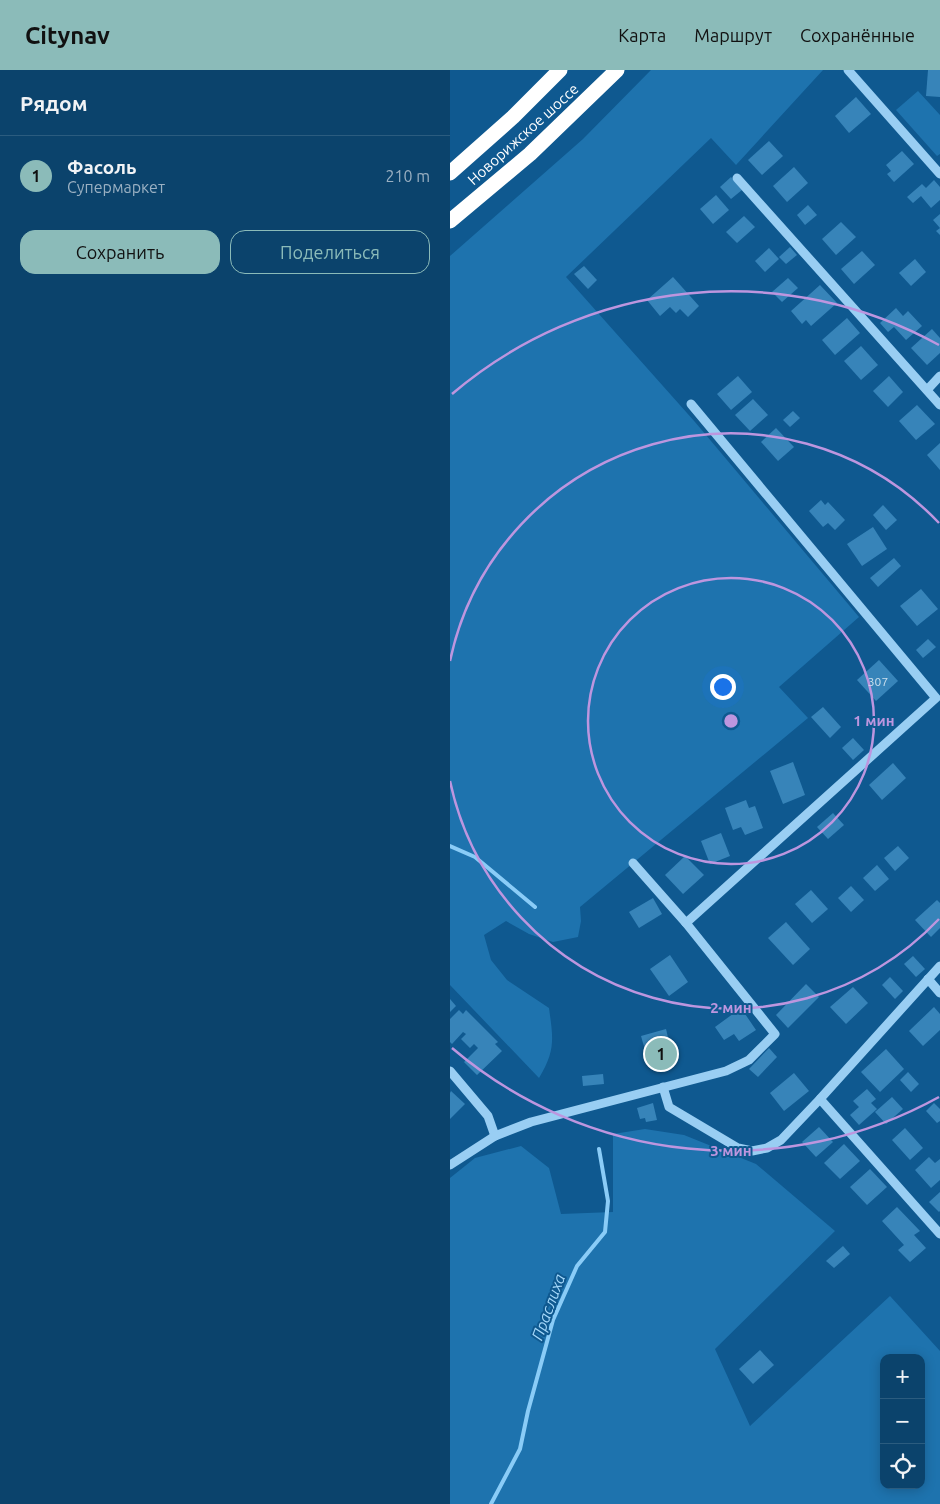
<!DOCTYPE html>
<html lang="ru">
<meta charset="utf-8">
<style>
:root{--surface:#0b436c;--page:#144a72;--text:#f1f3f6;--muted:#9ab0c2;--line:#2b5c7f;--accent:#8bbbb9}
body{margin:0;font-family:Ubuntu,sans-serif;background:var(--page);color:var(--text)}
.controls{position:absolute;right:15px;bottom:15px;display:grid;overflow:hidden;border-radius:10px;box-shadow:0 2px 12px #0003}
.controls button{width:45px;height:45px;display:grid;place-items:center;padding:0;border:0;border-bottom:1px solid var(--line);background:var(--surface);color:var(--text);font:25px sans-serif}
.you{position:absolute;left:272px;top:616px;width:18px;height:18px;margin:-12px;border:4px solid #fff;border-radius:50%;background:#1a73e8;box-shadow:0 0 0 8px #1a73e833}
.badge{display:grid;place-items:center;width:32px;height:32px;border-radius:50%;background:var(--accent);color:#111;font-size:16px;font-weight:700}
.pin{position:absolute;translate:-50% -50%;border:2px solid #fff;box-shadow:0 1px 5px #0006}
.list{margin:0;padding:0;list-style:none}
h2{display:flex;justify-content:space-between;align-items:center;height:65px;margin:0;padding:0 20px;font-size:21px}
h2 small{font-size:16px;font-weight:400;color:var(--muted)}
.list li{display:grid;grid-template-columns:32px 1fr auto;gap:15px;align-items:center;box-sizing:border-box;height:80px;padding:0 20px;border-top:1px solid var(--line)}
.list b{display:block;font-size:19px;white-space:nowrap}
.list p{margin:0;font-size:16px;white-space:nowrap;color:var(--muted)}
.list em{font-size:16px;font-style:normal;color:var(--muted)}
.actions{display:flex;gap:10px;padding:15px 20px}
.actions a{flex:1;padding:11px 0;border:1px solid var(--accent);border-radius:15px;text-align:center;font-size:18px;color:var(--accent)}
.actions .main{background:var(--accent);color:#111}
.icon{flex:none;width:28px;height:28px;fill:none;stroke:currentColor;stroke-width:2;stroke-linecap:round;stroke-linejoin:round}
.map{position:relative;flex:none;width:490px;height:1434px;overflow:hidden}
header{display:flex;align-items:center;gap:30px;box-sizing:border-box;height:70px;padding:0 25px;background:var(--accent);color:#111}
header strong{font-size:24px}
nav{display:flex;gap:28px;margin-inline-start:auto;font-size:18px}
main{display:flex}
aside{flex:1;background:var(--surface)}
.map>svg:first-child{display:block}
</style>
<header>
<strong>Citynav</strong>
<nav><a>Карта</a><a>Маршрут</a><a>Сохранённые</a></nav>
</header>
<main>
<aside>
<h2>Рядом<small></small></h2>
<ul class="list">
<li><span class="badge">1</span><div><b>Фасоль</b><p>Супермаркет</p></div><em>210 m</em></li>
</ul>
<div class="actions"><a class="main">Сохранить</a><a>Поделиться</a></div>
</aside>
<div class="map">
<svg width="490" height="1434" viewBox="0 0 490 1434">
<rect width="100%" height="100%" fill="#0f5990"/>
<g fill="#1e73ae" fill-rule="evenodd">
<path d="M 201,0 L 373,0 L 286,95 L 261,68 L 116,207 L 245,352 L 409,547 L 329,617 L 358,648 L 130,837 L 131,851 L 128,867 L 103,872 L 79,864 L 56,851 L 34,865 L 41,890 L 57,910 L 99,938 C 103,968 106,980 89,1008 L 0,915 L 0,186 L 133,69 Z"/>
<path d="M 468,21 L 490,45 L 490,84 L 487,86 L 446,40 Z"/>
<path d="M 195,1059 L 234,1065 L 306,1094 L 385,1161 L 265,1279 L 300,1356 L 440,1226 L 490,1281 L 490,1434 L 0,1434 L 0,1108 L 25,1088 L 71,1076 L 99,1098 L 111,1144 L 163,1142 L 163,1064 ZM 434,1288 L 471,1288 L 471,1415 L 434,1415 Z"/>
</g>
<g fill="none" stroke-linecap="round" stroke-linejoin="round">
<g stroke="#8accf7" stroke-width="4">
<path d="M 0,776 L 25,787 L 85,837"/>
<path d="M 41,1434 L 70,1379 L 78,1341 L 103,1250 L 127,1196 L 155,1162 L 158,1131 L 149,1079"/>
</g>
</g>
<g fill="#3784b9">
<path d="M 478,0 L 490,0 L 490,27 L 476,26 Z"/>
<path d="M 406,27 L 421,44 L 399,63 L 385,46 Z"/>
<path d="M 319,71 L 333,86 L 312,105 L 298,90 Z"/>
<path d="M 452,81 L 464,94 L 444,112 L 437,104 L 441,101 L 436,95 Z"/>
<path d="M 344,97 L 358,113 L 337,132 L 323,116 Z"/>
<path d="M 281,107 L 292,120 L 281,129 L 270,117 Z"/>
<path d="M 484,110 L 490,117 L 490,130 L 481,138 L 471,126 L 463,133 L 457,127 L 472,114 L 476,118 Z"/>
<path d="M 266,125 L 279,140 L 263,154 L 250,139 Z"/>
<path d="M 358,135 L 367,145 L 355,155 L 347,145 Z"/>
<path d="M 490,144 L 490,165 L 486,161 L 490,158 L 483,150 Z"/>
<path d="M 294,146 L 305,157 L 287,173 L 276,162 Z"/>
<path d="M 391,152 L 406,167 L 386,185 L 372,169 Z"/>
<path d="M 340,177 L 347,185 L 336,194 L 329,187 Z"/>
<path d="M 319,178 L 329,189 L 315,202 L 305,191 Z"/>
<path d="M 412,181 L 425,195 L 404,214 L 391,199 Z"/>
<path d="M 465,189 L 476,202 L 461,216 L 449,203 Z"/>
<path d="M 134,196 L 147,210 L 138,219 L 124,204 Z"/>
<path d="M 223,207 L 249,236 L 238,247 L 230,239 L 226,243 L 220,237 L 210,246 L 197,230 Z"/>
<path d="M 338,208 L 348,218 L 332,232 L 322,222 Z"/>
<path d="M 370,215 L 387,233 L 361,256 L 356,250 L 352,254 L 341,241 Z"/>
<path d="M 446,238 L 453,246 L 458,241 L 472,256 L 456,270 L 444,257 L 438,262 L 430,253 Z"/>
<path d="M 397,248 L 410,263 L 385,285 L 372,270 Z"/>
<path d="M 482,259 L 490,268 L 490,283 L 477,295 L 461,278 Z"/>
<path d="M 411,276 L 428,295 L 411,310 L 394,291 Z"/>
<path d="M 288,306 L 302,322 L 281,340 L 267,324 Z"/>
<path d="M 439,306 L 453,322 L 438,337 L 423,321 Z"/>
<path d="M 303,329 L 318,345 L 300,361 L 285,345 Z"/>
<path d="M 467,335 L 485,354 L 466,370 L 449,351 Z"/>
<path d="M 343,341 L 350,348 L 340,357 L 333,350 Z"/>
<path d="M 326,358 L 344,377 L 328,391 L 311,372 Z"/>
<path d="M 490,373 L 490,400 L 477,385 Z"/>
<path d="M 371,430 L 375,435 L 378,432 L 395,450 L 385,460 L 378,453 L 373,457 L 359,441 Z"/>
<path d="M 433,435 L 447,450 L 436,460 L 423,445 Z"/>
<path d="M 423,457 L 437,479 L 412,496 L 397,474 Z"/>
<path d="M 444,488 L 451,496 L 428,517 L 420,508 Z"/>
<path d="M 471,519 L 488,539 L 467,556 L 450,536 Z"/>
<path d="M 478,569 L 486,577 L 473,588 L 466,580 Z"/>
<path d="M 429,590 L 448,611 L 426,631 L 407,610 Z"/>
<path d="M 373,637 L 391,657 L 380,668 L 361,647 Z"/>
<path d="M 403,668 L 414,680 L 403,690 L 392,678 Z"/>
<path d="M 343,692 L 355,725 L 333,734 L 320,701 Z"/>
<path d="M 443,693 L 456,708 L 432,730 L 419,715 Z"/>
<path d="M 296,730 L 299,738 L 305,736 L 313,758 L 295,765 L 291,757 L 283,760 L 275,738 Z"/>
<path d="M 383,743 L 394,755 L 378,769 L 367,757 Z"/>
<path d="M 271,763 L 280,786 L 260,794 L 251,771 Z"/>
<path d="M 448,776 L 459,788 L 445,801 L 434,788 Z"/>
<path d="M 235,786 L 254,805 L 233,824 L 215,805 Z"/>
<path d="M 427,795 L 439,809 L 425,821 L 413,808 Z"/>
<path d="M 401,816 L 414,830 L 401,842 L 388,828 Z"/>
<path d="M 361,820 L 378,839 L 362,853 L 345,834 Z"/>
<path d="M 203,828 L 212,844 L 189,858 L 179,842 Z"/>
<path d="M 487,830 L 490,833 L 490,858 L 481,867 L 465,850 Z"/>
<path d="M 336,852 L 360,879 L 343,895 L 318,868 Z"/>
<path d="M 220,885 L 238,912 L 219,926 L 200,899 Z"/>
<path d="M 463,886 L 475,899 L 466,907 L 454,894 Z"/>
<path d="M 440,907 L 453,921 L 445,929 L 432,915 Z"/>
<path d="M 356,914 L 369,927 L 338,958 L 326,945 Z"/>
<path d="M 403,917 L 418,933 L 396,954 L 380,937 Z"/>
<path d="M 0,929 L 6,936 L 0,942 Z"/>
<path d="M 484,937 L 490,944 L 490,960 L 473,976 L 459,961 Z"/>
<path d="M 291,938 L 306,960 L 289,971 L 284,964 L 274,970 L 265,957 Z"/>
<path d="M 9,940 L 13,944 L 16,940 L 48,972 L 45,974 L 52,981 L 27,1005 L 14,992 L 28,978 L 24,974 L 20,978 L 11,969 L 16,964 L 13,962 L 2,974 L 0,972 L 0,949 Z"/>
<path d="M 216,959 L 223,988 L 199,994 L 191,966 Z"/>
<path d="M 319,978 L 327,987 L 308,1007 L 299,999 Z"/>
<path d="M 436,979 L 454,999 L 430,1022 L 411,1002 Z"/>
<path d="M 458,1002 L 469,1014 L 461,1022 L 450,1010 Z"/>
<path d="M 344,1003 L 359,1021 L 334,1041 L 320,1023 Z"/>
<path d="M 153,1004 L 154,1014 L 133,1016 L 132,1006 Z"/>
<path d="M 417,1019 L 426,1029 L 421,1033 L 427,1039 L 409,1055 L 400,1045 L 409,1037 L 403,1031 Z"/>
<path d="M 1,1021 L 15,1034 L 0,1049 L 0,1023 Z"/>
<path d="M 442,1027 L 453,1039 L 436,1054 L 425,1042 Z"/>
<path d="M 203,1033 L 207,1050 L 196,1052 L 195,1048 L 190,1049 L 187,1038 Z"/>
<path d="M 484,1033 L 490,1039 L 490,1051 L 487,1053 L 476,1041 Z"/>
<path d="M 369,1057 L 383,1072 L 366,1087 L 352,1072 Z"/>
<path d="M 455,1058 L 473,1078 L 460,1090 L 442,1070 Z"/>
<path d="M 394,1074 L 410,1091 L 390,1109 L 374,1093 Z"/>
<path d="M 479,1087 L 485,1093 L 490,1089 L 490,1110 L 481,1118 L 465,1100 Z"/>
<path d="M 420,1099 L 437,1117 L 417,1135 L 400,1117 Z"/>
<path d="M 490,1122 L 490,1141 L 489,1142 L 479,1132 Z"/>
<path d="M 447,1137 L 470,1161 L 464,1165 L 476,1178 L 460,1192 L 448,1180 L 454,1175 L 432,1151 Z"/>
<path d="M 393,1176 L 400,1184 L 384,1198 L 376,1191 Z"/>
<path d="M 310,1280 L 324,1295 L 303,1314 L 289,1299 Z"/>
</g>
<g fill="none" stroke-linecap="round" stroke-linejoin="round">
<g stroke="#99cef3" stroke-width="9">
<path d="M 398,0 L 490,104"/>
<path d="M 287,108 L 490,335"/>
<path d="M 477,320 L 490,306"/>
<path d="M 183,793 L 236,853"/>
<path d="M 478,909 L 490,923"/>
<path d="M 0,1001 L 38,1046 L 45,1066"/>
<path d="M 213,1017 L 219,1037 L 288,1078 L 302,1081 L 317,1078 L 331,1070 L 370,1029 L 490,896"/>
<path d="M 370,1029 L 490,1164"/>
<path d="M 0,1095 L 45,1066 L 81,1052 L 276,1001 L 299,990 L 325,964 L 236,853 L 486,628 L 241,334"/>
</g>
<g stroke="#fff" stroke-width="15">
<path d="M 0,103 L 63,47 L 110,0"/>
<path d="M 0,151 L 80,84 L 167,0"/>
</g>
</g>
<g fill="none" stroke="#bd96df" stroke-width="2.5">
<circle cx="281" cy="651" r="143"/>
<path d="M489 849A287 287 0 0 1 0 711M0 591A287 287 0 0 1 489 453"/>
<path d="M489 1027A430 430 0 0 1 2 978M2 324A430 430 0 0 1 489 275"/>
</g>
<g text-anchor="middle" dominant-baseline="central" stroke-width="4" stroke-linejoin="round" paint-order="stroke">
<g font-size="12" fill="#cde0ee">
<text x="428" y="611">307</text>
</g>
<g font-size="15" fill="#fff" stroke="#0f5990">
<text transform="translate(73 64) rotate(-42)">Новорижское шоссе</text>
</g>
<g font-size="16" font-style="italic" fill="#a5d8fa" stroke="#0f5990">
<text transform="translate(98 1237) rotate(-70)">Праслиха</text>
</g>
</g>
<circle cx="281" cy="651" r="8" fill="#bd96df" stroke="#0f5990" stroke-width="2.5"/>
<g font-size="15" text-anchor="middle" font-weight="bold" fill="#bd96df" stroke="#0f5990" stroke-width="4" stroke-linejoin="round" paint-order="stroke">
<text x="424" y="656">1 мин</text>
<text x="281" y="943">2 мин</text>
<text x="281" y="1086">3 мин</text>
</g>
</svg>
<div class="controls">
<button>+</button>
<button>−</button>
<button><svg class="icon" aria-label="locate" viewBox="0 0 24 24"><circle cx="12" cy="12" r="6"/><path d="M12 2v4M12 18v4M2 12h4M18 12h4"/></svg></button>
</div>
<div class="you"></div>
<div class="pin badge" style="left:211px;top:984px">1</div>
</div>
</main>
